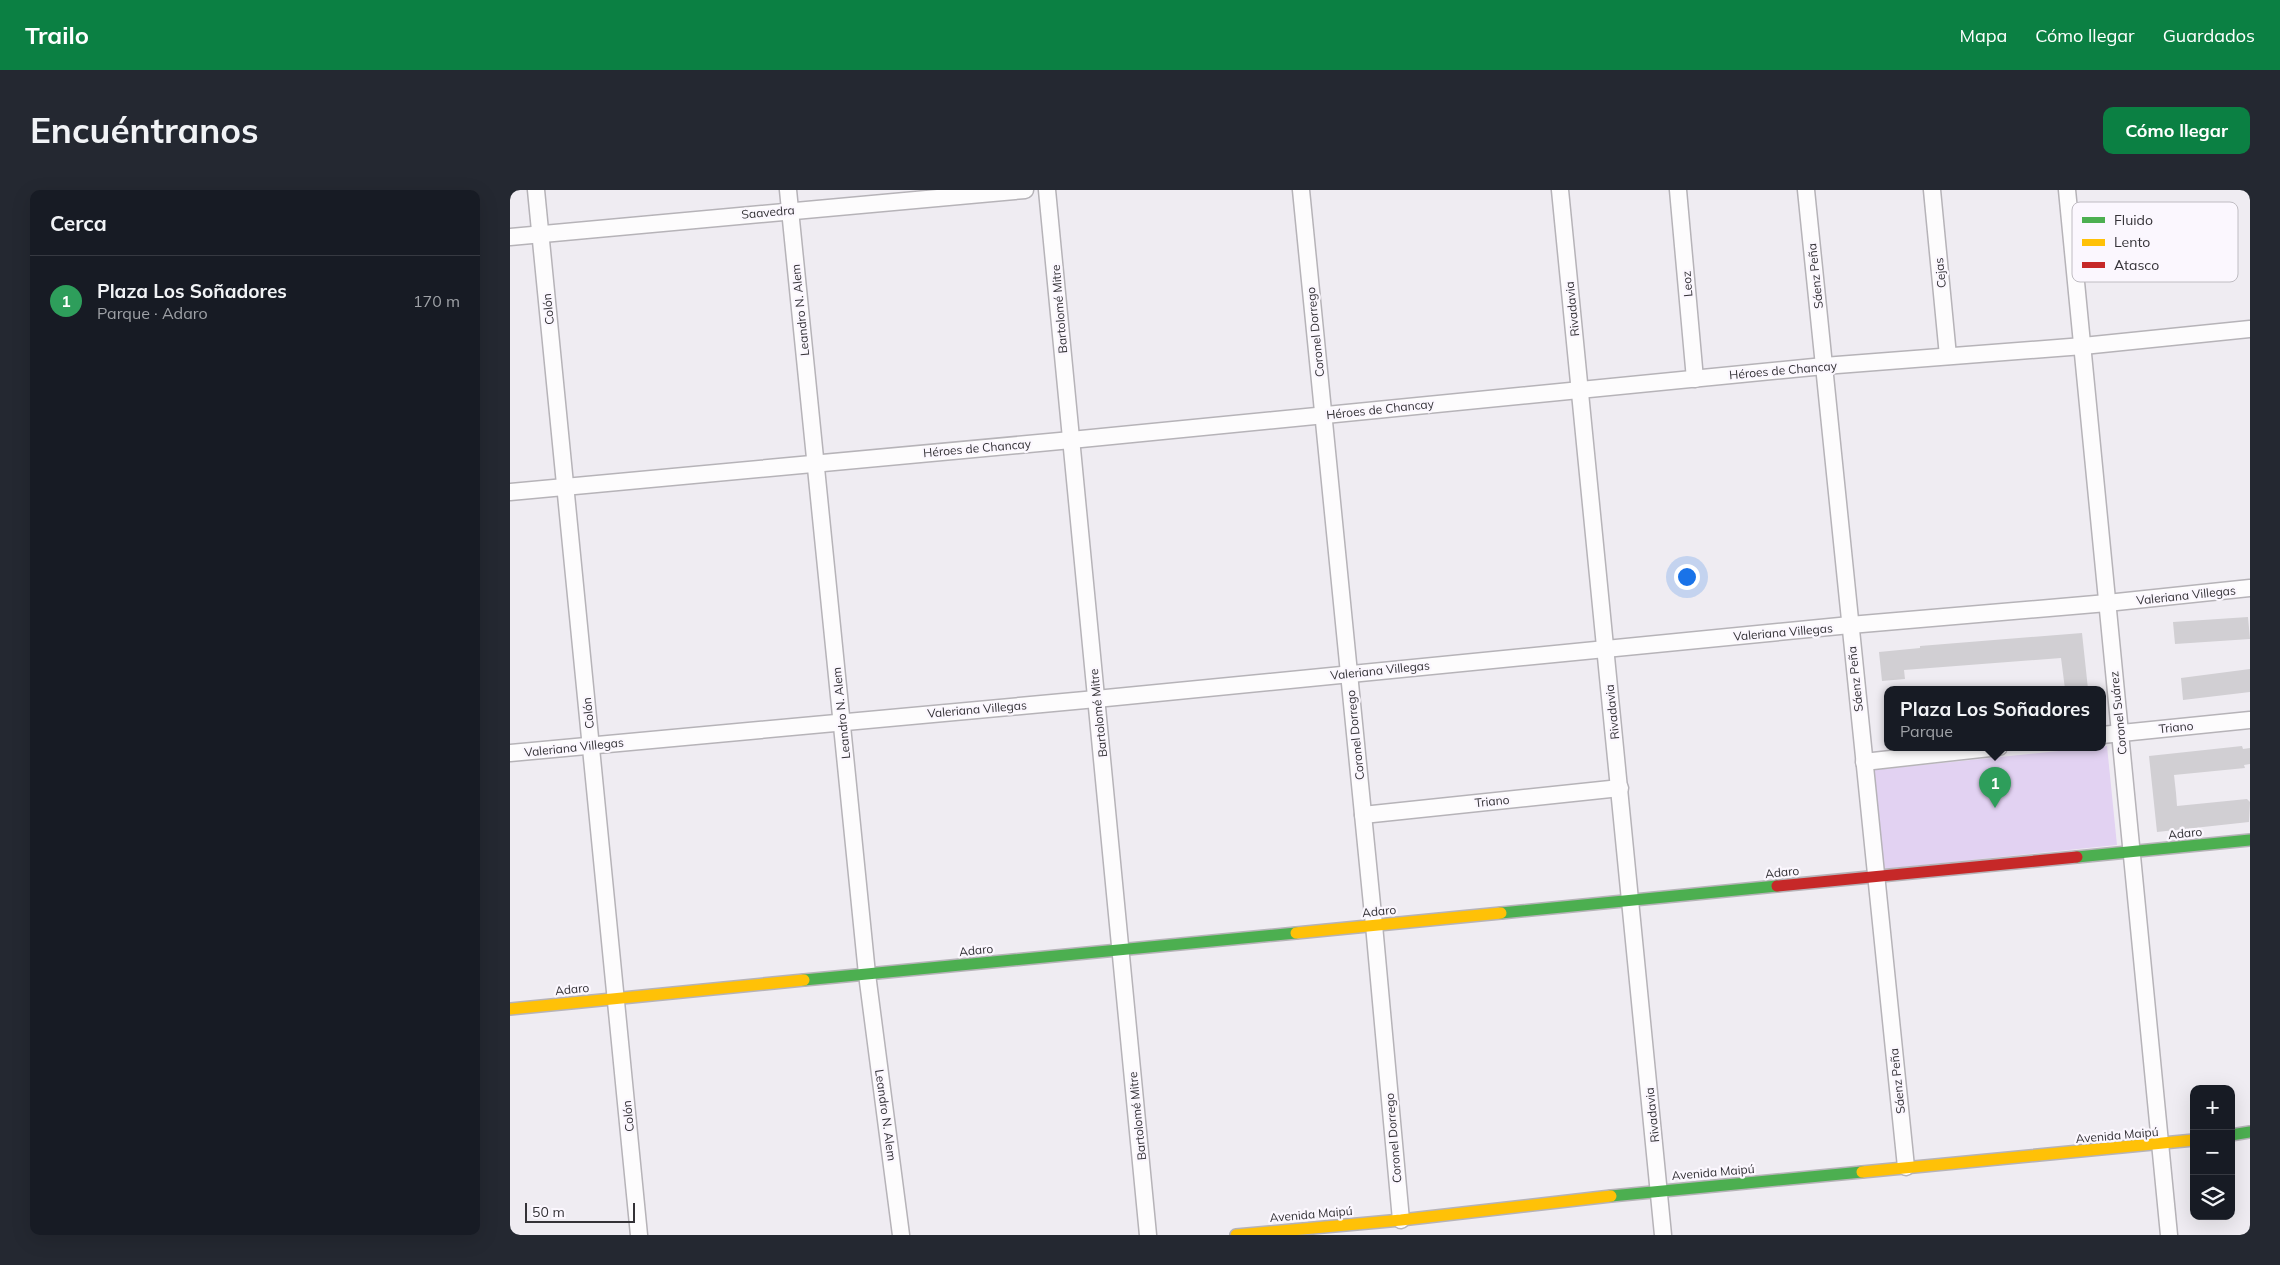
<!DOCTYPE html>
<html lang="es">
<meta charset="utf-8">
<style>
:root{--surface:#171b24;--page:#242831;--text:#f1f3f6;--muted:#9ea1a6;--line:#363941;--accent:#0b8043}
body{margin:0;font-family:Mulish,sans-serif;background:var(--page);color:var(--text)}
.controls{position:absolute;right:15px;bottom:15px;display:grid;overflow:hidden;border-radius:10px;box-shadow:0 5px 20px #0002}
.controls button{width:45px;height:45px;display:grid;place-items:center;padding:0;border:0;border-bottom:1px solid var(--line);background:var(--surface);color:var(--text);font:25px sans-serif}
.scale{position:absolute;left:15px;bottom:12px;width:110px;box-sizing:border-box;padding-left:5px;border:2px solid #343237;border-top:0;font-size:14px;line-height:18px;white-space:nowrap;color:#343237;-webkit-text-stroke:4px #fbf7fe;paint-order:stroke}
.you{position:absolute;left:1176px;top:386px;width:18px;height:18px;margin:-12px;border:4px solid #fff;border-radius:50%;background:#1a73e8;box-shadow:0 0 0 8px #1a73e833}
.badge{display:grid;place-items:center;width:32px;height:32px;border-radius:50%;background:var(--accent);color:#fff;font-size:16px;font-weight:700}
.pin{position:absolute;translate:-50% -41px;filter:drop-shadow(0 1px 2px #0008)}
.pin::after{content:'';position:absolute;top:26px;width:18px;height:15px;background:inherit;clip-path:polygon(0 0,100% 0,50% 100%)}
.popup{position:absolute;left:1374px;top:496px;width:222px;height:65px;box-sizing:border-box;display:grid;place-content:center;border-radius:10px;background:var(--surface);filter:drop-shadow(0 1px 4px #0005);font-size:16px;white-space:nowrap;color:var(--muted)}
.popup b{font-size:19px;color:var(--text)}
.popup::after{content:'';position:absolute;left:50%;top:100%;margin-left:-10px;border:10px solid transparent;border-top-color:var(--surface)}
.list{margin:0;padding:0;list-style:none}
h2{display:flex;justify-content:space-between;align-items:center;height:65px;margin:0;padding:0 20px;font-size:21px}
h2 small{font-size:16px;font-weight:400;color:var(--muted)}
.list li{display:grid;grid-template-columns:32px 1fr auto;gap:15px;align-items:center;box-sizing:border-box;height:90px;padding:0 20px;border-top:1px solid var(--line)}
.list b{display:block;font-size:19px;white-space:nowrap}
.list p{margin:0;font-size:16px;white-space:nowrap;color:var(--muted)}
.list em{font-size:16px;font-style:normal;color:var(--muted)}
.icon{flex:none;width:28px;height:28px;fill:none;stroke:currentColor;stroke-width:2;stroke-linecap:round;stroke-linejoin:round}
.map{position:relative;flex:none;width:1740px;height:1045px;overflow:hidden;border-radius:10px}
header{display:flex;align-items:center;gap:30px;box-sizing:border-box;height:70px;padding:0 25px;background:var(--accent);color:#fff}
header strong{font-size:24px}
nav{display:flex;gap:28px;margin-inline-start:auto;font-size:18px}
.intro{display:flex;align-items:center;justify-content:space-between;box-sizing:border-box;height:120px;padding:0 30px}
h1{margin:0;font-size:35px}
.button{padding:12px 22px;border-radius:10px;background:var(--accent);color:#fff;font-size:18px;font-weight:700}
main{display:flex;gap:30px;padding:0 30px}
aside{flex:1;background:var(--surface);border-radius:10px;box-shadow:0 5px 20px #0002}
.map>svg:first-child{display:block}
</style>
<header>
<strong>Trailo</strong>
<nav><a>Mapa</a><a>Cómo llegar</a><a>Guardados</a></nav>
</header>
<div class="intro"><h1>Encuéntranos</h1><a class="button">Cómo llegar</a></div>
<main>
<aside>
<h2>Cerca<small></small></h2>
<ul class="list">
<li><span class="badge" style="background:#2e9e5b">1</span><div><b>Plaza Los Soñadores</b><p>Parque · Adaro</p></div><em>170 m</em></li>
</ul>
</aside>
<div class="map">
<svg width="1740" height="1045" viewBox="0 0 1740 1045">
<rect width="100%" height="100%" fill="#efecf2"/>
<path fill="#e2d2f2" d="M 1597,556 L 1607,655 L 1373,679 L 1364,580 Z"/>
<g fill="#d1cfd3">
<path d="M 1738,427 L 1740,449 L 1665,454 L 1663,432 Z"/>
<path d="M 1572,443 L 1578,499 L 1555,499 L 1551,468 L 1394,480 L 1395,489 L 1372,491 L 1369,462 L 1410,458 L 1410,456 Z"/>
<path d="M 1740,479 L 1740,502 L 1673,510 L 1671,488 Z"/>
<path d="M 1732,556 L 1733,559 L 1740,558 L 1740,574 L 1734,575 L 1735,578 L 1664,585 L 1666,603 L 1667,616 L 1737,609 L 1740,612 L 1739,632 L 1647,642 L 1639,566 Z"/>
</g>
<g fill="none" stroke-linecap="round" stroke-linejoin="round">
<g stroke="#b6b3b8" stroke-width="19">
<g id="street">
<path d="M 26,0 L 129,1045"/>
<path d="M 278,0 L 357,784 L 391,1045"/>
<path d="M 537,0 L 638,1045"/>
<path d="M 791,0 L 864,735 L 891,1030"/>
<path d="M 1050,0 L 1153,1045"/>
<path d="M 1168,0 L 1185,189"/>
<path d="M 1296,0 L 1396,977"/>
<path d="M 1422,0 L 1438,166"/>
<path d="M 1557,0 L 1659,1045"/>
<path d="M 0,47 L 515,0"/>
<path d="M 0,302 L 561,250 L 1314,176 L 1573,156 L 1740,139"/>
<path d="M 1592,545 L 1740,530"/>
<path d="M 0,563 L 586,509 L 1340,435 L 1597,413 L 1740,398"/>
<path d="M 1354,572 L 1489,557"/>
<path d="M 853,625 L 1110,598"/>
</g>
</g>
<g stroke="#b6b3b8" stroke-width="14">
<g id="fast">
<path d="M 1567,667 L 1740,650"/>
<path d="M 991,723 L 1267,696"/>
<path d="M 294,790 L 786,743"/>
<path d="M 1721,945 L 1740,942"/>
<path d="M 1101,1006 L 1352,982"/>
</g>
</g>
<g stroke="#b6b3b8" stroke-width="14">
<g id="slow">
<path d="M 786,743 L 991,723"/>
<path d="M 0,819 L 294,790"/>
<path d="M 1352,982 L 1684,950"/>
<path d="M 726,1045 L 891,1030 L 1101,1006"/>
</g>
</g>
<g stroke="#b6b3b8" stroke-width="14">
<path id="jam" d="M 1267,696 L 1567,667"/>
</g>
<use href="#street" stroke="#fdfcfd" stroke-width="16"/>
<use href="#fast" stroke="#4caf50" stroke-width="11"/>
<use href="#slow" stroke="#ffc107" stroke-width="11"/>
<use href="#jam" stroke="#c62828" stroke-width="11"/>
</g>
<g text-anchor="middle" dominant-baseline="central" stroke-width="4.5" stroke-linejoin="round" paint-order="stroke">
<g font-size="12" fill="#343237" stroke="#fbf7fe">
<text transform="translate(258 22) rotate(-5)">Saavedra</text>
<text transform="translate(1430 83) rotate(-96)">Cejas</text>
<text transform="translate(1305 86) rotate(-96)">Sáenz Peña</text>
<text transform="translate(1177 94) rotate(-95)">Leoz</text>
<text transform="translate(38 119) rotate(-96)">Colón</text>
<text transform="translate(549 119) rotate(-95)">Bartolomé Mitre</text>
<text transform="translate(1062 119) rotate(-96)">Rivadavia</text>
<text transform="translate(290 120) rotate(-96)">Leandro N. Alem</text>
<text transform="translate(805 142) rotate(-96)">Coronel Dorrego</text>
<text transform="translate(1273 180) rotate(-5)">Héroes de Chancay</text>
<text transform="translate(870 219) rotate(-6)">Héroes de Chancay</text>
<text transform="translate(467 258) rotate(-5)">Héroes de Chancay</text>
<text transform="translate(1676 405) rotate(-6)">Valeriana Villegas</text>
<text transform="translate(1273 442) rotate(-5)">Valeriana Villegas</text>
<text transform="translate(870 480) rotate(-6)">Valeriana Villegas</text>
<text transform="translate(1345 489) rotate(-96)">Sáenz Peña</text>
<text transform="translate(467 519) rotate(-5)">Valeriana Villegas</text>
<text transform="translate(1102 522) rotate(-96)">Rivadavia</text>
<text transform="translate(78 523) rotate(-96)">Colón</text>
<text transform="translate(331 523) rotate(-96)">Leandro N. Alem</text>
<text transform="translate(588 523) rotate(-96)">Bartolomé Mitre</text>
<text transform="translate(1608 523) rotate(-96)">Coronel Suárez</text>
<text transform="translate(1666 537) rotate(-6)">Triano</text>
<text transform="translate(845 545) rotate(-96)">Coronel Dorrego</text>
<text transform="translate(64 557) rotate(-6)">Valeriana Villegas</text>
<text transform="translate(982 611) rotate(-6)">Triano</text>
<text transform="translate(1675 643) rotate(-6)">Adaro</text>
<text transform="translate(1272 682) rotate(-6)">Adaro</text>
<text transform="translate(869 721) rotate(-6)">Adaro</text>
<text transform="translate(466 760) rotate(-6)">Adaro</text>
<text transform="translate(62 799) rotate(-6)">Adaro</text>
<text transform="translate(1387 891) rotate(-96)">Sáenz Peña</text>
<text transform="translate(376 925) rotate(82)">Leandro N. Alem</text>
<text transform="translate(1142 925) rotate(-96)">Rivadavia</text>
<text transform="translate(118 926) rotate(-96)">Colón</text>
<text transform="translate(627 926) rotate(-96)">Bartolomé Mitre</text>
<text transform="translate(1607 945) rotate(-5)">Avenida Maipú</text>
<text transform="translate(883 948) rotate(-95)">Coronel Dorrego</text>
<text transform="translate(1203 982) rotate(-5)">Avenida Maipú</text>
<text transform="translate(801 1024) rotate(-5)">Avenida Maipú</text>
</g>
</g>
<rect x="1562" y="12" width="166" height="80" rx="8" fill="#fbf7fe" stroke="#bfbcc2" stroke-width="1"/>
<rect x="1572" y="27" width="23" height="6" fill="#4caf50"/>
<rect x="1572" y="49" width="23" height="7" fill="#ffc107"/>
<rect x="1572" y="72" width="23" height="6" fill="#c62828"/>
<g font-size="14" fill="#343237">
<text x="1604" y="35">Fluido</text>
<text x="1604" y="57">Lento</text>
<text x="1604" y="80">Atasco</text>
</g>
</svg>
<div class="controls">
<button>+</button>
<button>−</button>
<button><svg class="icon" aria-label="layers" viewBox="0 0 24 24"><path d="M12 4l9 5-9 5-9-5zM3 14l9 5 9-5"/></svg></button>
</div>
<div class="scale">50 m</div>
<div class="you"></div>
<div class="pin badge" style="left:1485px;top:618px;background:#2e9e5b">1</div>
<div class="popup"><b>Plaza Los Soñadores</b>Parque</div>
</div>
</main>
